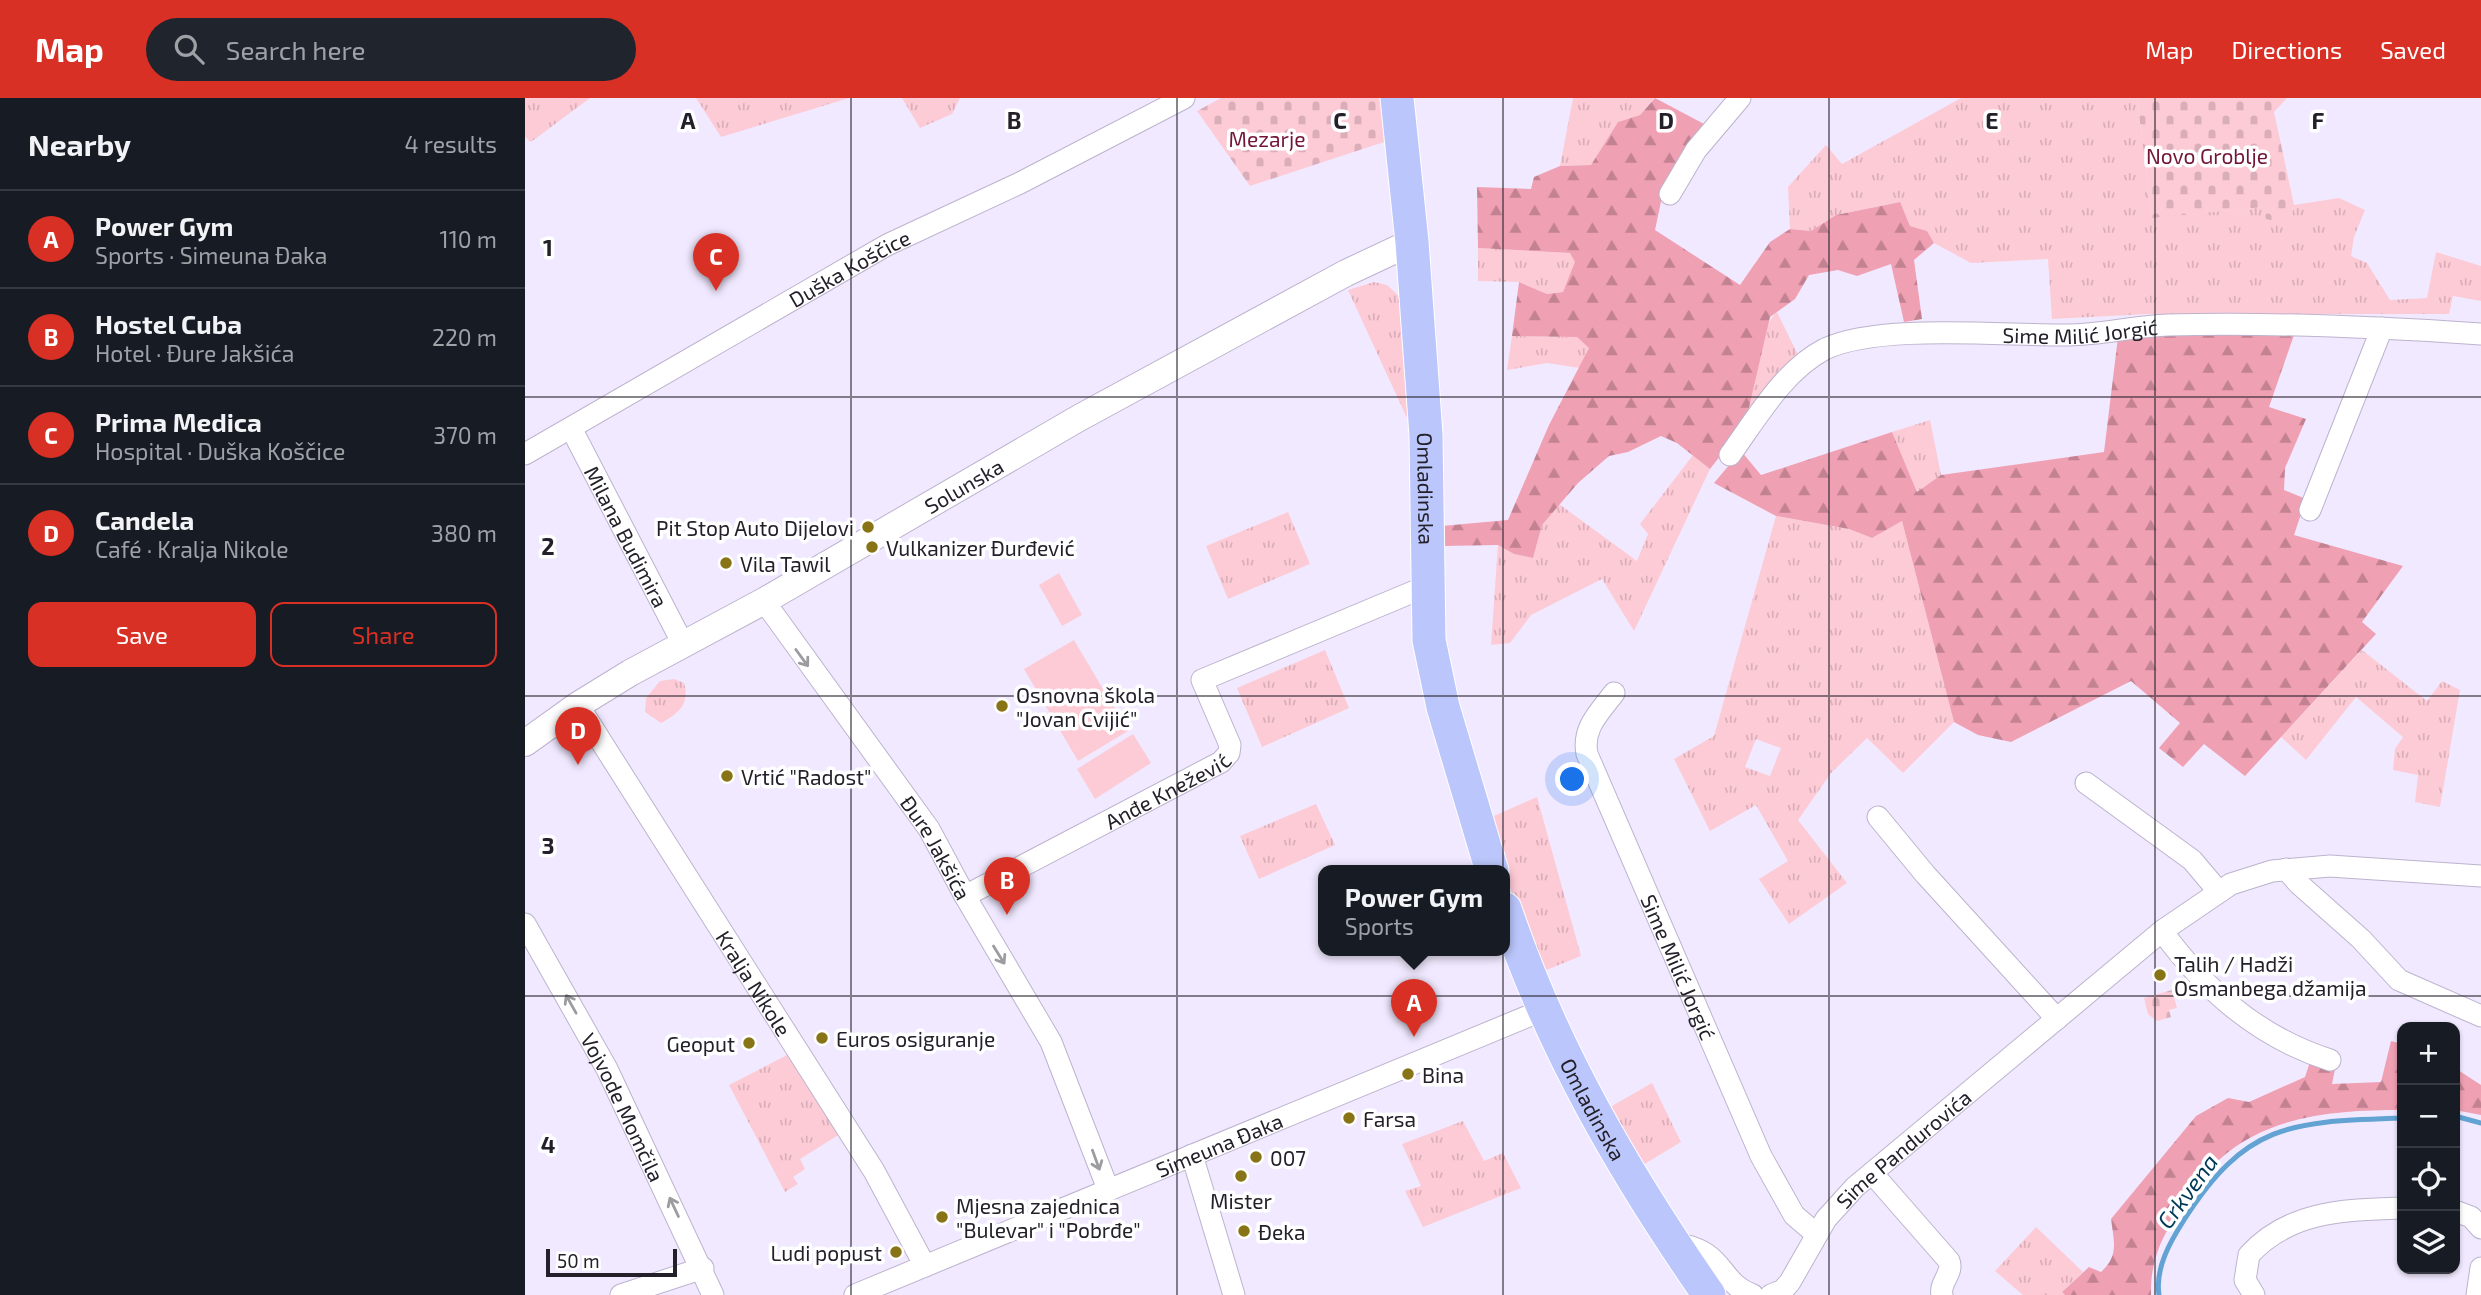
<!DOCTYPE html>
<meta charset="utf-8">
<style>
:root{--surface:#171b24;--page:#20242c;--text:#f1f3f6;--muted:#9ea1a6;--line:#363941;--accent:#d93025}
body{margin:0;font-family:"Exo 2",sans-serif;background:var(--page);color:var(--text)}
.controls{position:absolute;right:21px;bottom:21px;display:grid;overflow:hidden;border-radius:14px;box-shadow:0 2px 5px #0004}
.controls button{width:63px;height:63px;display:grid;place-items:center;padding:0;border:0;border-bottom:2px solid var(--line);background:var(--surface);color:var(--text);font:35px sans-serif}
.scale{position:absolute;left:21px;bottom:18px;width:131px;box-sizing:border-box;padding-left:7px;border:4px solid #24202a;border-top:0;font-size:19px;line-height:24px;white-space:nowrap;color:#24202a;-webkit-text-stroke:5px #fff;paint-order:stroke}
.you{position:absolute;left:1048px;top:682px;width:24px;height:24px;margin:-18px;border:5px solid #fff;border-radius:50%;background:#1a73e8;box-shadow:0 0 0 10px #1a73e833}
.badge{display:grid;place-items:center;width:46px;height:46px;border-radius:50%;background:var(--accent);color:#fff;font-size:23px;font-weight:700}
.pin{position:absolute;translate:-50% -58px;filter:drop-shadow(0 2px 4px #0008)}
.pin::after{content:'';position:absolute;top:37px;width:24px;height:21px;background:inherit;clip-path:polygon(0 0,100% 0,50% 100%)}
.popup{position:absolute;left:793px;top:767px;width:192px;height:91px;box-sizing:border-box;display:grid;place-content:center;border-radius:14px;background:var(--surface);filter:drop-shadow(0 2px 5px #0005);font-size:23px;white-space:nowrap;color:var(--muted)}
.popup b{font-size:26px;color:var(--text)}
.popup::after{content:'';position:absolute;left:50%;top:100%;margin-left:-14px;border:14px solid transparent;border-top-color:var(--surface)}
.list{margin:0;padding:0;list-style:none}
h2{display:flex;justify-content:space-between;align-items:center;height:91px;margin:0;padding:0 28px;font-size:30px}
h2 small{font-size:23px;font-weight:400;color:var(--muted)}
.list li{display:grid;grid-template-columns:46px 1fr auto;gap:21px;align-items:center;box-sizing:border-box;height:98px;padding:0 28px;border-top:2px solid var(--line)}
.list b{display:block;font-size:26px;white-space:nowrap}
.list p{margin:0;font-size:23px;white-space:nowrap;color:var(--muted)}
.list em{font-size:23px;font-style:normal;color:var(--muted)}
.actions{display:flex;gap:14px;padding:21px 28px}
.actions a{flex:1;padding:16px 0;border:2px solid var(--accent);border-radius:14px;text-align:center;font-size:24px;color:var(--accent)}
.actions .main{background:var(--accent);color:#fff}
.icon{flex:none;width:38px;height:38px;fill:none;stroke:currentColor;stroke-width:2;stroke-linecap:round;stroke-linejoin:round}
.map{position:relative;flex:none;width:1956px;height:1197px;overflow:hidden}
header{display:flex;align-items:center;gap:42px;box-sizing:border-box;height:98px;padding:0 35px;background:var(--accent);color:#fff}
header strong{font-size:33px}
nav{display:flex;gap:38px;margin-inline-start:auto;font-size:24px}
.search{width:490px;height:63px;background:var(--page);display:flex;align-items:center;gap:18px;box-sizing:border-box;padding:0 24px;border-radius:38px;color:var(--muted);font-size:26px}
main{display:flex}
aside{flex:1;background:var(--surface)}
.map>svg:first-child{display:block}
</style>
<header>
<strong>Map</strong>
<div class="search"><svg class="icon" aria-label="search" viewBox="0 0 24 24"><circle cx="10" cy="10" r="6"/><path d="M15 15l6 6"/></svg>Search here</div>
<nav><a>Map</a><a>Directions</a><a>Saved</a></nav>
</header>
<main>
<aside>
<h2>Nearby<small>4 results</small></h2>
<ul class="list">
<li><span class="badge">A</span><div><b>Power Gym</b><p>Sports · Simeuna Đaka</p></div><em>110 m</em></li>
<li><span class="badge">B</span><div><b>Hostel Cuba</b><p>Hotel · Đure Jakšića</p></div><em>220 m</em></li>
<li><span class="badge">C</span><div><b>Prima Medica</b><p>Hospital · Duška Koščice</p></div><em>370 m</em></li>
<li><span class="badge">D</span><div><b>Candela</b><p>Café · Kralja Nikole</p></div><em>380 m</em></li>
</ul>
<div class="actions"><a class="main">Save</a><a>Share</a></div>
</aside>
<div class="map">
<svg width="1956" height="1197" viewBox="0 0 1956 1197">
<defs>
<pattern id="grass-tufts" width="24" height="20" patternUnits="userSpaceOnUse" patternTransform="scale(1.75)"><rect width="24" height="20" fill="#fdcbd6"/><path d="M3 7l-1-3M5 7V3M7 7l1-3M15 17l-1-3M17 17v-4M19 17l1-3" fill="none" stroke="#d9aeb8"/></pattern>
<pattern id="forest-firs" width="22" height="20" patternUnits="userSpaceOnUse" patternTransform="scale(1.75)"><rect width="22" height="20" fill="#f0a0b3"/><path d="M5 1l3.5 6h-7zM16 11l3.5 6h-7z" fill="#c28292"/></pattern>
<pattern id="cemetery-stones" width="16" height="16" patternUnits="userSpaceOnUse" patternTransform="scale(1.75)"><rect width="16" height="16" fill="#fdcbd6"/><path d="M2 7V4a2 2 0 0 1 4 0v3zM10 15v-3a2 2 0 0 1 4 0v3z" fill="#d9aeb8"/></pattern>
</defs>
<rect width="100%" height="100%" fill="#f1e9ff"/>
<g fill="url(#grass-tufts)" fill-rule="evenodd">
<path d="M 0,0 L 65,0 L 6,44 L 0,39 Z"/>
<path d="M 171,0 L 324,0 L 196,39 Z"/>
<path d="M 377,0 L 435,0 L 427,16 L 395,30 Z"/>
<path d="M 1048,0 L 1129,0 L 1115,17 L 1093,24 L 1066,67 L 1035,68 Z"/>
<path d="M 1436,0 L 1612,0 L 1627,119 L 1739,109 L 1764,125 L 1769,107 L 1814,100 L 1840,112 L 1829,139 L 1826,158 L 1842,165 L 1865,202 L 1902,200 L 1911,154 L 1956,168 L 1956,203 L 1928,198 L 1924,216 L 1623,216 L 1527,221 L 1523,161 L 1446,165 L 1409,145 L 1402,133 L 1385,128 L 1374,104 L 1311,117 L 1286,133 L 1265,131 L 1263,89 L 1301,47 L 1317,66 Z"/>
<path d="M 953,150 L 1045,155 L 1051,164 L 1038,194 L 1022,196 L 994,184 L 953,183 Z"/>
<path d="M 849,184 L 862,187 L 878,202 L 887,331 L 823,192 Z"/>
<path d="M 1252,214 L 1275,261 L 1222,318 C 1226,295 1234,228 1252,214 Z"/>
<path d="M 987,238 L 1052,239 L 1064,249 L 1055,270 L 1022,265 L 982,272 Z"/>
<path d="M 1405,322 L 1416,377 L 1392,394 L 1367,334 Z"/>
<path d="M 1168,357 L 1185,371 L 1109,533 L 1077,481 L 1006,517 L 985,545 L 966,547 L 973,447 L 989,456 L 1008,460 L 1017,427 L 1034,406 L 1112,463 L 1123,436 L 1115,426 Z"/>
<path d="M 763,414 L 785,466 L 703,501 L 681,448 Z"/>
<path d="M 1251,418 L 1324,431 L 1347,440 L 1377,423 L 1429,624 L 1378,675 L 1342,640 L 1306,675 L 1273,722 L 1322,785 L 1264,826 L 1234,781 L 1263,763 L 1231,707 L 1185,733 L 1149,661 L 1189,638 ZM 1231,641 L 1256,650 L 1245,678 L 1220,669 Z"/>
<path d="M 800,552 L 824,610 L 737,649 L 712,590 Z"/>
<path d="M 1837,552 L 1902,603 L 1917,583 L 1935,592 L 1915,709 L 1890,704 L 1893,677 L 1868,672 L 1870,651 L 1878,639 L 1831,599 L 1781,662 L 1756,639 Z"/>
<path d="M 149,581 L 159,585 C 165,606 154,615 136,625 L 120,614 L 121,600 L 135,583 Z"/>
<path d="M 1012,699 L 1056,858 L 1014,875 L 962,721 Z"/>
<path d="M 791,706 L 810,747 L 734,781 L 715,738 Z"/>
<path d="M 264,956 L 315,1036 L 275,1061 L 280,1071 L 268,1079 L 273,1086 L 260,1094 L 204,987 Z"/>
<path d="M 1127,985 L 1156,1044 L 1111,1071 L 1080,1012 Z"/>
<path d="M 938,1023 L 959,1063 L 978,1055 L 996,1090 L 898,1129 L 880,1093 L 896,1088 L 877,1046 Z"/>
<path d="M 1511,1129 L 1558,1174 L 1537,1194 L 1540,1197 L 1498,1197 L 1470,1173 Z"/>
</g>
<g fill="url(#forest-firs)">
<path d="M 1130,0 L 1181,27 L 1137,99 L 1130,132 L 1215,187 L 1245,144 L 1265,131 L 1286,133 L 1311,117 L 1375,104 L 1385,128 L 1402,133 L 1409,145 L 1389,162 L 1397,221 L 1379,224 L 1366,166 L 1332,178 L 1313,172 L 1284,177 L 1270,201 L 1245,219 L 1222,318 L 1210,339 L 1185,371 L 1152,345 L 1136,338 L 1103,354 L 1084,358 L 1053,385 L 1017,427 L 1008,460 L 989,456 L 973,447 L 918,448 L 917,428 L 983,422 L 1024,327 L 1064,250 L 1052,239 L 987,238 L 994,184 L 1022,196 L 1038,194 L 1050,164 L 1045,155 L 953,150 L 952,89 L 1006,91 L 1009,79 L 1035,68 L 1066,67 L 1093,24 L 1115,17 Z"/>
<path d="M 1745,235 L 1769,237 L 1744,309 L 1781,321 L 1760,370 L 1759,392 L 1781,401 L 1769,437 L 1878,468 L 1837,524 L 1851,536 L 1720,678 L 1679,646 L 1658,669 L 1634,650 L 1655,625 L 1606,583 L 1486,644 L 1453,637 L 1429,624 L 1377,423 L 1347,440 L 1324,431 L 1251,418 L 1189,385 L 1216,353 L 1236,377 L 1367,334 L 1392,394 L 1416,377 L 1579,354 L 1593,239 Z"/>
<path d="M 1866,943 L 1877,946 L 1877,1012 C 1814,1012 1744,1016 1694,1062 C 1682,1073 1672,1090 1661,1104 C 1639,1134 1625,1159 1626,1197 L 1540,1197 L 1537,1194 L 1564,1169 L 1576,1174 C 1594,1158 1589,1144 1586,1121 L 1671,1018 L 1703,1000 L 1724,1004 L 1780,979 L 1785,964 L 1810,971 L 1807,986 L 1856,984 Z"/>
<path d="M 1930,970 L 1956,987 L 1956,1017 L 1930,1012 Z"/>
</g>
<g fill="url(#cemetery-stones)">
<path d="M 696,0 L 857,0 L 859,44 L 725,88 L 672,13 Z"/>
<path d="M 1612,0 L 1762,0 L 1749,14 L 1769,107 L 1765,126 L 1741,121 L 1739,109 L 1627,120 Z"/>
<path d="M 1647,892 L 1652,910 L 1644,912 L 1646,919 L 1632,923 L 1623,916 L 1619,900 Z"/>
</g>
<g fill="#fdcbd6">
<path d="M 534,475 L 557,517 L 537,528 L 514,487 Z"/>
<path d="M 549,542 L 603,633 L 553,663 L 499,571 Z"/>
<path d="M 608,636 L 626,665 L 570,701 L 552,671 Z"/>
</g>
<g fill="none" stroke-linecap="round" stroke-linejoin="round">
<g stroke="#62a3d3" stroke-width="5">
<path d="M 1930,1018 L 1956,1025"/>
<path d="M 1634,1197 C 1630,1170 1645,1144 1659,1122 C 1722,1023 1768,1024 1877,1020"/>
</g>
<g stroke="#bdb3cd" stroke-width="23">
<g id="minor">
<path d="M 1145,96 L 1171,52 L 1215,0"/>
<path id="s1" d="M 46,330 L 158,546"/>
<path id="s2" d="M 0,356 L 362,147 L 495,85 L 659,0"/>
<path id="s3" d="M 1205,357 C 1231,321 1259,272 1300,251 C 1354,225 1480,238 1543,237 C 1576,237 1610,228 1643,227 C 1748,224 1852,229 1956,236"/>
<path d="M 1785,412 L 1857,230"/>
<path id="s4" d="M 239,503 L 404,731 L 440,798 L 526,944 L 583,1091"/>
<path id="s5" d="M 1089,595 C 1074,615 1057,630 1062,656 L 1236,1058 L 1269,1117 L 1291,1136"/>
<path id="s6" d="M 53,607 L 349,1073 L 400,1168"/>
<path d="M 1561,685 L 1667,762 L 1694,794"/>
<path d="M 1353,719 L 1400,776 L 1532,921"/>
<path d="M 1761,771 L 1774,786 L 1836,841 L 1874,882 L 1956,918"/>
<path id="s7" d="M 440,798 L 696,664 L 704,655 L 705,647 L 677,582 L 902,488"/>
<path id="s8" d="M 0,826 L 82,971 L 188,1197"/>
<path d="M 1637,833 C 1681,893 1733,939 1805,962"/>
<path d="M 667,1057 L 709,1197"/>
<path d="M 1347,1075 L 1424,1163 C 1429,1175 1414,1184 1417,1197"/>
<path d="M 1930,1113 L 1946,1119 L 1956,1130"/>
<path d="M 1148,1145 C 1202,1152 1191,1183 1228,1197"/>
<path d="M 96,1197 L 178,1170"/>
<path id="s9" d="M 330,1197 L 1018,912"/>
<path id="s10" d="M 1246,1197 L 1258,1192 L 1265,1184 L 1301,1121 L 1330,1089 L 1637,833 L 1706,786 L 1747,773 L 1805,768 L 1956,778"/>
<path d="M 1729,1197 L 1720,1182 L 1724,1157 C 1765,1112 1821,1112 1877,1110"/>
<path d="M 1952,1197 L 1956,1170"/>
</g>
</g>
<g stroke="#bdb3cd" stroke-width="28">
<g id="tertiary">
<path id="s11" d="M 0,645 L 53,607 L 105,575 L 239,503 L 554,320 L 821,175 L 887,144"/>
</g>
</g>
<g stroke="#fff" stroke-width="35">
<g id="primary">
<path id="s12" d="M 872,0 L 887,144 L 901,337 L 904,542 L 918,609 L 967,773"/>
<path id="s13" d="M 980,811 C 1027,951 1100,1076 1184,1197"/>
</g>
</g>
<use href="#minor" stroke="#fff" stroke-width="21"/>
<use href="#tertiary" stroke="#fff" stroke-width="26"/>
<use href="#primary" stroke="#bbc7fc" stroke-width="33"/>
</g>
<defs><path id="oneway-shaft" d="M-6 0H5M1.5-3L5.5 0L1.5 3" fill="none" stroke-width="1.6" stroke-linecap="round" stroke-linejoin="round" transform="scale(1.75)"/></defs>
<g stroke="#9c9b9f">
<use href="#oneway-shaft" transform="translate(277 560) rotate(54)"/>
<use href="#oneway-shaft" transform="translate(474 857) rotate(58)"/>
<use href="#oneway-shaft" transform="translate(46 906) rotate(-119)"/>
<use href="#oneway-shaft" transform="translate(571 1062) rotate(70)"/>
<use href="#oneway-shaft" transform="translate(149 1109) rotate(-115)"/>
</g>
<path fill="none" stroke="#24202a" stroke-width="2" stroke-opacity="0.55" d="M 326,0 L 326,1197M 652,0 L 652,1197M 978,0 L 978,1197M 1304,0 L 1304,1197M 1630,0 L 1630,1197M 0,299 L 1956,299M 0,598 L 1956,598M 0,898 L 1956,898"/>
<g fill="#887417" stroke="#fff" stroke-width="2.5">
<circle cx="343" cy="429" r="7"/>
<circle cx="347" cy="449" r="7"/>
<circle cx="201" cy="465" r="7"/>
<circle cx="477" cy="608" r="7"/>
<circle cx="202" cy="678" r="7"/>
<circle cx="1635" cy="877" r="7"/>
<circle cx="297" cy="940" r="7"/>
<circle cx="224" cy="945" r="7"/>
<circle cx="883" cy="976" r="7"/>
<circle cx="824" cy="1020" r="7"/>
<circle cx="731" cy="1059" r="7"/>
<circle cx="716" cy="1078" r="7"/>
<circle cx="417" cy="1119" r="7"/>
<circle cx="719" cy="1133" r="7"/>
<circle cx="371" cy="1154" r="7"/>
</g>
<g text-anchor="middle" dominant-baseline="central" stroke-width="7" stroke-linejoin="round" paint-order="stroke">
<g font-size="21" fill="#721638" stroke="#fff">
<text x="742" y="40">Mezarje</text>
<text x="1682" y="57">Novo Groblje</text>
</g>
<g font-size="21" fill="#24202a" stroke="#fff">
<text stroke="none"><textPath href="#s2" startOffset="374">Duška Koščice</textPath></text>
<text stroke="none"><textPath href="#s3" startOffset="401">Sime Milić Jorgić</textPath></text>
<text stroke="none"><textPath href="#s11" startOffset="509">Solunska</textPath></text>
<text stroke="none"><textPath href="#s12" startOffset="392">Omladinska</textPath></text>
<text stroke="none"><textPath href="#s1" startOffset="122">Milana Budimira</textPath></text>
<text stroke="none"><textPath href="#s7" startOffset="228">Anđe Knežević</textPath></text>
<text stroke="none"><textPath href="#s4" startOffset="301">Đure Jakšića</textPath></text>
<text stroke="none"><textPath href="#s5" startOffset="301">Sime Milić Jorgić</textPath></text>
<text stroke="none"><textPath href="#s6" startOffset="329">Kralja Nikole</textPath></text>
<text stroke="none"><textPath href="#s8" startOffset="208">Vojvode Momčila</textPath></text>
<text stroke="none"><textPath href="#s13" startOffset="219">Omladinska</textPath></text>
<text stroke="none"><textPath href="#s9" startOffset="394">Simeuna Đaka</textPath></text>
<text stroke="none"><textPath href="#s10" startOffset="201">Sime Pandurovića</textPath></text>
</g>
<g font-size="21" fill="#24202a" stroke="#fff" text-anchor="start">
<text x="329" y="429" text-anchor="end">Pit Stop Auto Dijelovi</text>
<text x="361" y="449">Vulkanizer Đurđević</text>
<text x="215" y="465">Vila Tawil</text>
<text x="491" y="596">Osnovna škola<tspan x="491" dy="24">"Jovan Cvijić"</tspan></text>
<text x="216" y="678">Vrtić "Radost"</text>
<text x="1649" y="865">Talih / Hadži<tspan x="1649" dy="24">Osmanbega džamija</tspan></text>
<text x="311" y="940">Euros osiguranje</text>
<text x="210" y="945" text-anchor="end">Geoput</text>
<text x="897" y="976">Bina</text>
<text x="838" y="1020">Farsa</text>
<text x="745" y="1059">007</text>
<text x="716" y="1102" text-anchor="middle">Mister</text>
<text x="431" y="1107">Mjesna zajednica<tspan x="431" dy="24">"Bulevar" i "Pobrđe"</tspan></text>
<text x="733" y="1133">Đeka</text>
<text x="357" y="1154" text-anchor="end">Ludi popust</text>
</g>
<g font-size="23" font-style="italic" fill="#003858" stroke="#fff">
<text transform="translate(1662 1093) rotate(-54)">Crkvena</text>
</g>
</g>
<g font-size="23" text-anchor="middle" font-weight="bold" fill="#24202a" stroke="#fff" stroke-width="7" stroke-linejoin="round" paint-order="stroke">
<text x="163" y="31">A</text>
<text x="489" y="31">B</text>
<text x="815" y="31">C</text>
<text x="1141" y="31">D</text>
<text x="1467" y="31">E</text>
<text x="1793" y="31">F</text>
<text x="23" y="158">1</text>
<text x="23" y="457">2</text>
<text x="23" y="756">3</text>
<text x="23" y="1055">4</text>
</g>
</svg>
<div class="controls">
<button>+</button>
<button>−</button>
<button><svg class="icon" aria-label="locate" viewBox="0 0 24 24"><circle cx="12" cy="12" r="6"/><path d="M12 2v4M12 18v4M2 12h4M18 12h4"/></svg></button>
<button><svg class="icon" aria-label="layers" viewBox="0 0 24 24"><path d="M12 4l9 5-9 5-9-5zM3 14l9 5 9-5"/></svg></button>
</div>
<div class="scale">50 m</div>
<div class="you"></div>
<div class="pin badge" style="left:889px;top:939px">A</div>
<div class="popup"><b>Power Gym</b>Sports</div>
<div class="pin badge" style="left:482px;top:817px">B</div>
<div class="pin badge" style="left:191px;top:193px">C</div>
<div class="pin badge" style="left:53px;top:667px">D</div>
</div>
</main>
